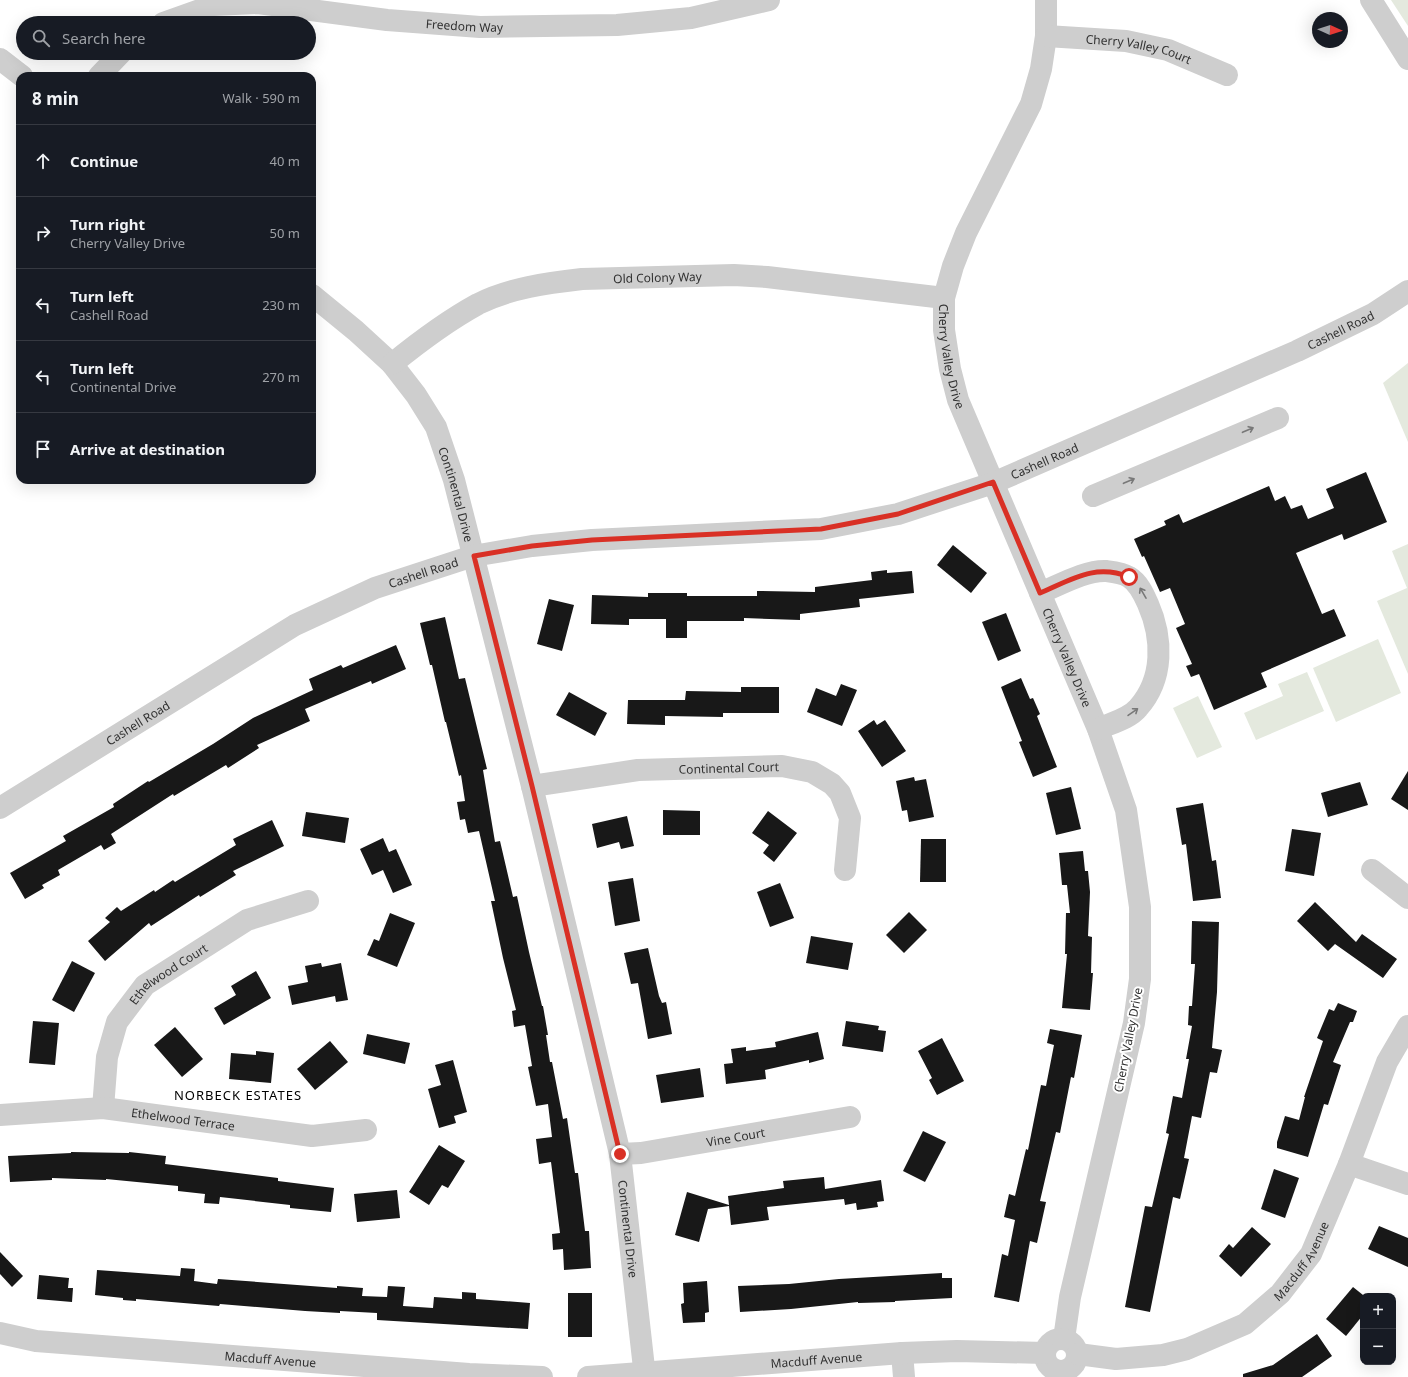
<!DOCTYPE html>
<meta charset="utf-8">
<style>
:root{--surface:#171b24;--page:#20242c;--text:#f1f3f6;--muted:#9ea1a6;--line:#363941}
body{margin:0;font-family:"Noto Sans",sans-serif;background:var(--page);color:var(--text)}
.controls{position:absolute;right:12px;bottom:12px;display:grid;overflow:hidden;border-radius:8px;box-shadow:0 4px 16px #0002}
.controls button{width:36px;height:36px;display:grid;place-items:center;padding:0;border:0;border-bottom:1px solid var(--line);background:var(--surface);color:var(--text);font:20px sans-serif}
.compass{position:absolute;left:1312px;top:12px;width:36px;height:36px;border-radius:50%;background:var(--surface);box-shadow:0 4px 16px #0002;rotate:93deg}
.stop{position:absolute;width:12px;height:12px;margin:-9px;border:3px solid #d93025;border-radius:50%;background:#fff}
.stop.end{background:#d93025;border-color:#fff;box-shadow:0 1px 4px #0008}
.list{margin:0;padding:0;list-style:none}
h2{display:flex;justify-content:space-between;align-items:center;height:52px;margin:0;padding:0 16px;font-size:17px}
h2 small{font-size:13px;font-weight:400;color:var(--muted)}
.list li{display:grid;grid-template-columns:26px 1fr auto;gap:12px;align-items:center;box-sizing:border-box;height:72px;padding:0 16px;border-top:1px solid var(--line)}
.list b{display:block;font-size:15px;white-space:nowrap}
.list p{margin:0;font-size:13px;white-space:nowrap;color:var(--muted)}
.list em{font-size:13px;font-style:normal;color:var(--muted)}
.icon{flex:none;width:22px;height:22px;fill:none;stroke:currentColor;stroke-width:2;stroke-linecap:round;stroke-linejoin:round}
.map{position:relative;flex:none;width:1408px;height:1377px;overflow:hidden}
.search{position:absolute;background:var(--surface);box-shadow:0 4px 16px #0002;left:16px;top:16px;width:300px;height:44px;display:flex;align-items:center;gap:10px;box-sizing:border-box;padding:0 14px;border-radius:22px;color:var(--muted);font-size:15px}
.panel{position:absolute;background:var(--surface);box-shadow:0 4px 16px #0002;left:16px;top:72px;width:300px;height:412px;border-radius:12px}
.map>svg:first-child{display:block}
</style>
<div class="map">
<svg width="1408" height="1377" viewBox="0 0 1408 1377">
<rect width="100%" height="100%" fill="#fff"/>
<g fill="#e4e9de">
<path d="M 1391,0 L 1408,0 L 1408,26 Z"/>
<path d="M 1408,363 L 1408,442 L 1383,383 Z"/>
<path d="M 1408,544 L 1408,674 L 1377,601 L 1407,588 L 1392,551 Z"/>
<path d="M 1378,639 L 1401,693 L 1336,722 L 1313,668 Z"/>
<path d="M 1307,672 L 1324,711 L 1256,740 L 1244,713 L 1283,696 L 1278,684 Z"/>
<path d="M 1198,696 L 1222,747 L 1197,758 L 1173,708 Z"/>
</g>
<g fill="#181818">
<path d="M 1366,472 L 1387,522 L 1344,540 L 1342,534 L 1296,553 L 1322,614 L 1334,609 L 1346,636 L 1261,673 L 1267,687 L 1214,710 L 1199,674 L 1191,677 L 1186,666 L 1192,664 L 1176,628 L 1185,624 L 1170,588 L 1160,592 L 1144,556 L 1142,557 L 1134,539 L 1166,525 L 1164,521 L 1179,514 L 1183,523 L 1269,486 L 1275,501 L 1285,496 L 1291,509 L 1302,505 L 1308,519 L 1334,508 L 1326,489 Z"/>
<path d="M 953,545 L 987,573 L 971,593 L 937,565 Z"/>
<path d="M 887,570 L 887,573 L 912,571 L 914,593 L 859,599 L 860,607 L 800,614 L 800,620 L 744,618 L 744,621 L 687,621 L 687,638 L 666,638 L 666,619 L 629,619 L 629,625 L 591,624 L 592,595 L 648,597 L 648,593 L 687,593 L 687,596 L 757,596 L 757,591 L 815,592 L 815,587 L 872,580 L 871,572 Z"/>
<path d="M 549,599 L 574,605 L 562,651 L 537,644 Z"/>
<path d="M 1006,613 L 1021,651 L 998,661 L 982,622 Z"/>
<path d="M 445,617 L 459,679 L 465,678 L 487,769 L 483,770 L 495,842 L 500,841 L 513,897 L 517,896 L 529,952 L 542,1006 L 543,1006 L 548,1035 L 546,1035 L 550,1062 L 552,1062 L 563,1119 L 567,1118 L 575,1173 L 578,1173 L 585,1231 L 589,1231 L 591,1268 L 564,1270 L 563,1249 L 553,1250 L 552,1234 L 560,1233 L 551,1162 L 539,1164 L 536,1139 L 552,1137 L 548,1104 L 536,1106 L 528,1067 L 532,1066 L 525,1025 L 514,1027 L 512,1011 L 516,1010 L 503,958 L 491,901 L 495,901 L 479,831 L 468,833 L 465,819 L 460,820 L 457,802 L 465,801 L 461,775 L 459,776 L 446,722 L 445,722 L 432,665 L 430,665 L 420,623 Z"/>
<path d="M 396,645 L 406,669 L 372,684 L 371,681 L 305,709 L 310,721 L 257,745 L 259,748 L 228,768 L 226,765 L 174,796 L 173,794 L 111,834 L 116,843 L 104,850 L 101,845 L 58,870 L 60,875 L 42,885 L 44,888 L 25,899 L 10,873 L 66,841 L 63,836 L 114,807 L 113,804 L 148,781 L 149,782 L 213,744 L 253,718 L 313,690 L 309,679 L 341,665 L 343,668 Z"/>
<path d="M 1021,678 L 1030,699 L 1033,698 L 1040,714 L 1037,716 L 1057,767 L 1033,777 L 1019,742 L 1022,741 L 1001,687 Z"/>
<path d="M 841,684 L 857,690 L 842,726 L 807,712 L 816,688 L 836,696 Z"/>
<path d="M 741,687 L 779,687 L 779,713 L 723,713 L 723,717 L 665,716 L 665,725 L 627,724 L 628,700 L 685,700 L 686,691 L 741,692 Z"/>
<path d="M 569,692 L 607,713 L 595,736 L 556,715 Z"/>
<path d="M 874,720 L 877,725 L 885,720 L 906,751 L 882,767 L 858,731 Z"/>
<path d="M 1408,771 L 1408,810 L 1391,799 Z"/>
<path d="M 914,777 L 915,781 L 926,779 L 934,817 L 909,822 L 907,810 L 902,811 L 896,781 Z"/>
<path d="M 1360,782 L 1368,805 L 1328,817 L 1321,793 Z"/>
<path d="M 1071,787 L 1081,829 L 1056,835 L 1046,793 Z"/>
<path d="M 1203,803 L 1212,861 L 1216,860 L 1221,898 L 1193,901 L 1186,844 L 1182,845 L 1176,808 Z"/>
<path d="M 663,810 L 700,811 L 700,835 L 663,835 Z"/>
<path d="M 768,811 L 797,833 L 774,862 L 763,853 L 769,845 L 752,833 Z"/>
<path d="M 306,812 L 349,818 L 345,843 L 302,836 Z"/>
<path d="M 627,816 L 634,846 L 621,849 L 619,842 L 597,848 L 592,824 Z"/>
<path d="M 272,820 L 284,846 L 233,871 L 236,875 L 200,897 L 199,895 L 151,926 L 149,923 L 105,961 L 88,941 L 110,922 L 105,918 L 117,907 L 121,911 L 154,890 L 155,892 L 173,880 L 175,882 L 236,845 L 233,839 Z"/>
<path d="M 1292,829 L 1321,833 L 1314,876 L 1285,871 Z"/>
<path d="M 383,838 L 389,852 L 396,849 L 412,885 L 393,893 L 383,870 L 372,875 L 360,849 Z"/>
<path d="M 921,839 L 946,839 L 946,882 L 920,882 Z"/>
<path d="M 1083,851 L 1085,871 L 1088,871 L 1090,892 L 1088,936 L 1092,937 L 1091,973 L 1093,973 L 1090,1010 L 1062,1008 L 1067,954 L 1065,954 L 1066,913 L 1070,913 L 1067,885 L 1062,885 L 1059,853 Z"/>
<path d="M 633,878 L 640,921 L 615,926 L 608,882 Z"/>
<path d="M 780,883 L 794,918 L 770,927 L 757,892 Z"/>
<path d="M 1315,902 L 1356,942 L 1362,934 L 1397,959 L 1383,978 L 1335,944 L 1328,951 L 1297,921 Z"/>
<path d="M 909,912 L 927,930 L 904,953 L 886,935 Z"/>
<path d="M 390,913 L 415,923 L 397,967 L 367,955 L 374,939 L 379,941 Z"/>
<path d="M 1192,921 L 1219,922 L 1217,992 L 1212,1048 L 1222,1050 L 1217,1073 L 1210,1072 L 1201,1118 L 1192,1116 L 1184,1158 L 1189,1159 L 1180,1199 L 1173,1197 L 1150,1312 L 1125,1307 L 1145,1206 L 1152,1207 L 1169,1134 L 1166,1133 L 1173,1096 L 1182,1098 L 1189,1059 L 1186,1059 L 1192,1026 L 1188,1025 L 1189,1006 L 1192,1006 L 1195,964 L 1191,964 Z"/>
<path d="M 811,936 L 853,943 L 848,970 L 806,963 Z"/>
<path d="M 648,948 L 659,996 L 662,1003 L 666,1002 L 672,1034 L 648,1039 L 638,983 L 631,984 L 624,953 Z"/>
<path d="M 72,961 L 95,973 L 74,1012 L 52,1000 Z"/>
<path d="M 321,963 L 322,967 L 341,963 L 348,1000 L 336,1002 L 335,996 L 292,1005 L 288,986 L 308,982 L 305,966 Z"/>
<path d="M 256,971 L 271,998 L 224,1025 L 214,1008 L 236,995 L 231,986 Z"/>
<path d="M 1338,1003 L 1357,1011 L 1353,1022 L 1350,1022 L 1333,1062 L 1341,1065 L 1328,1105 L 1324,1104 L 1308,1157 L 1277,1148 L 1277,1142 L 1285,1116 L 1299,1120 L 1305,1097 L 1304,1097 L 1323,1041 L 1317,1038 L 1329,1009 L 1334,1011 Z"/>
<path d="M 33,1021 L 59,1023 L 55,1065 L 29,1063 Z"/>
<path d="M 846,1021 L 879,1026 L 878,1030 L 886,1031 L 883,1052 L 842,1046 Z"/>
<path d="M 175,1027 L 203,1059 L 182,1077 L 154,1045 Z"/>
<path d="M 1050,1029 L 1082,1035 L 1074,1078 L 1071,1077 L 1060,1133 L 1056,1132 L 1040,1201 L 1046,1202 L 1037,1243 L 1030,1241 L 1019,1302 L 994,1297 L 1002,1254 L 1008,1256 L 1015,1220 L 1004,1217 L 1009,1194 L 1015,1196 L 1026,1149 L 1028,1150 L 1041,1085 L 1046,1086 L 1054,1045 L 1047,1043 Z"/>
<path d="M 818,1032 L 824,1059 L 809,1063 L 809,1060 L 765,1070 L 766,1079 L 726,1084 L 724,1064 L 733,1063 L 731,1049 L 746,1047 L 746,1051 L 776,1047 L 775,1042 Z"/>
<path d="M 367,1034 L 410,1043 L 405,1064 L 363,1054 Z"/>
<path d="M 942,1038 L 964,1081 L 937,1095 L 929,1080 L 932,1078 L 918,1051 Z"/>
<path d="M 330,1041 L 348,1062 L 315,1090 L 297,1069 Z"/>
<path d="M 256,1051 L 274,1053 L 271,1083 L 229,1079 L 231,1053 L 256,1055 Z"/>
<path d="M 453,1060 L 467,1112 L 454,1116 L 456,1123 L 439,1128 L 428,1089 L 441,1085 L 435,1065 Z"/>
<path d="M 700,1068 L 704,1097 L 661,1103 L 656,1075 Z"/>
<path d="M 923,1131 L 946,1142 L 925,1182 L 903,1171 Z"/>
<path d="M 439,1145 L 465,1161 L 448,1188 L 442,1185 L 429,1205 L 409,1192 Z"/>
<path d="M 71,1152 L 129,1153 L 129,1152 L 166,1156 L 165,1164 L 278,1178 L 278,1181 L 334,1188 L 331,1212 L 290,1208 L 290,1205 L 220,1197 L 219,1204 L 204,1203 L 205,1194 L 178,1191 L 178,1186 L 106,1179 L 106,1180 L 52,1178 L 52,1180 L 10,1182 L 8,1156 L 71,1153 Z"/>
<path d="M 1274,1169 L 1299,1178 L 1285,1218 L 1261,1209 Z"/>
<path d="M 824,1177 L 825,1189 L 881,1180 L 884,1201 L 877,1202 L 878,1207 L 857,1210 L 856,1203 L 845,1205 L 844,1199 L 767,1207 L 769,1220 L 731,1225 L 729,1206 L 708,1209 L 699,1242 L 675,1235 L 687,1192 L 729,1205 L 728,1196 L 784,1188 L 783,1181 Z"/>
<path d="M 397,1190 L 400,1218 L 357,1222 L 354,1194 Z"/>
<path d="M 1379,1226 L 1408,1238 L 1408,1267 L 1368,1249 Z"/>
<path d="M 1252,1227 L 1271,1244 L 1241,1277 L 1219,1256 L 1229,1244 L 1233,1248 Z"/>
<path d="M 0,1252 L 23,1276 L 12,1287 L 0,1274 Z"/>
<path d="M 181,1268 L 195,1269 L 194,1281 L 217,1284 L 218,1279 L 337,1288 L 337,1286 L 363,1288 L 362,1296 L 387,1297 L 388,1286 L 405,1287 L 403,1306 L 433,1308 L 434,1297 L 462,1299 L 462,1292 L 476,1293 L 476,1299 L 530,1303 L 528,1329 L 377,1320 L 377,1313 L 340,1311 L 340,1313 L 305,1311 L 220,1304 L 219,1306 L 136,1299 L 136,1301 L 123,1300 L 123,1298 L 95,1295 L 97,1270 L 180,1276 Z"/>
<path d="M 942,1273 L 942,1278 L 952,1278 L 952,1298 L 895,1301 L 895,1302 L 858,1303 L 858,1302 L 791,1309 L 740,1312 L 738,1286 L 789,1284 L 839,1279 Z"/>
<path d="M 39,1275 L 69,1278 L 68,1288 L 73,1288 L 72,1302 L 37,1299 Z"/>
<path d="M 707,1281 L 709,1312 L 705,1313 L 705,1322 L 683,1323 L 681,1304 L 684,1303 L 683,1283 Z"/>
<path d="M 1353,1287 L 1363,1295 L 1363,1315 L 1346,1336 L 1326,1319 Z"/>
<rect x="568" y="1293" width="24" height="44"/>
<path d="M 1317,1334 L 1332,1356 L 1302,1377 L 1243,1377 L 1243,1374 L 1273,1365 Z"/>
</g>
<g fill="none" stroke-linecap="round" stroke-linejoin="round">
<g stroke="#cecece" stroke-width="22">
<path id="s1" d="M 1046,0 L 1046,36 L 1041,69 L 1031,104 L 966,233 L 953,266 L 944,298 L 944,330 L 950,369 L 958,400 L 1098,729 L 1126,810 L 1140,907 L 1140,979 L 1134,1023 L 1070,1297 L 1064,1339"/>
<path d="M 1371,0 L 1408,59"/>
<path id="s2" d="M 163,23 L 214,5 L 258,3 L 387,20 L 480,27 L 617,25 L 691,18 L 769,0"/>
<path id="s3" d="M 1046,36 L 1126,41 L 1168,50 L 1227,75"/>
<path d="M 0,59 L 22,76"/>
<path d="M 99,76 L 121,53"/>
<path id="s4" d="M 312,295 L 356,331 L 392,364 L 416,395 L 436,427 L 454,480 L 532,786 L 620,1154 L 645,1377"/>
<path id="s5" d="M 392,364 C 419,342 447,321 478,304 C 510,288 547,283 582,279 L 734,275 L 767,277 L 944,298"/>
<path d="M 1093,496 L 1278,418"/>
<path d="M 1040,593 C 1058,586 1085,570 1106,571 C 1114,572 1123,573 1129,577 C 1139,583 1144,595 1148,604 C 1163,638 1164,679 1138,708 C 1129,719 1111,723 1098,729"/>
<path id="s6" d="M 532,786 L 638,770 L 782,766 L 812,772 L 832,784 L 840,793 L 850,818 L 845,870"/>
<path id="s7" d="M 0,808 L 295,625 L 375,588 L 473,556 L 532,546 L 592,540 L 821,529 L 898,514 L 993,483 L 1297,351 L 1373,314 L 1408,291"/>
<path d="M 1372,870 L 1408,898"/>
<path id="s8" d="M 103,1108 L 107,1057 L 117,1022 L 145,985 L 247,920 L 308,901"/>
<path id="s9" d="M 0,1115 L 103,1108 L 312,1136 L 366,1130"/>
<path id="s10" d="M 620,1154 L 641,1153 L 850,1117"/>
<path d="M 1349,1164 L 1408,1184"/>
<path id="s11" d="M 0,1333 L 36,1341 L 469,1374 L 542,1377"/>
<circle cx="1061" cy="1355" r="16"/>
<path d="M 902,1353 L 904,1377"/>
<path id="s12" d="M 1078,1354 L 1116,1359 L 1163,1355 L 1187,1349 L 1245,1324 L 1280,1294 L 1311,1254 L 1349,1164 L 1387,1062 L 1408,1026"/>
<path id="s13" d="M 588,1377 L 902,1353 L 957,1351 L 1045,1353"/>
</g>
</g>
<defs><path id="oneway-shaft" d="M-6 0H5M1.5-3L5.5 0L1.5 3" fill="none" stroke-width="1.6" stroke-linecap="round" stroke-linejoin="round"/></defs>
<g stroke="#787878">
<use href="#oneway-shaft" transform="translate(1248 430) rotate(-23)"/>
<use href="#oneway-shaft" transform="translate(1129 481) rotate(-23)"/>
<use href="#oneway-shaft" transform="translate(1143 593) rotate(-120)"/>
<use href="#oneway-shaft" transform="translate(1133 712) rotate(-35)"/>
</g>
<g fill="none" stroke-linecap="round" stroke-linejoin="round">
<path stroke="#d93025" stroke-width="5" d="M 620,1154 L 532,786 L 474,556 L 532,546 L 592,540 L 821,529 L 898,514 L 993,482 L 1040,593 C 1071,580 1095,563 1129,577"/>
</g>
<g text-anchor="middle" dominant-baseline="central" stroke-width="4" stroke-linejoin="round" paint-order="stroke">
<g font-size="12" fill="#313131" stroke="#fff">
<text stroke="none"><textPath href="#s2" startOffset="306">Freedom Way</textPath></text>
<text stroke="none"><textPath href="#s3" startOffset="94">Cherry Valley Court</textPath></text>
<text stroke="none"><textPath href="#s5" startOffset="288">Old Colony Way</textPath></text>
<text stroke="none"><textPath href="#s7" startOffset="1446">Cashell Road</textPath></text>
<text stroke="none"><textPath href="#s1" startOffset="378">Cherry Valley Drive</textPath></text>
<text stroke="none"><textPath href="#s7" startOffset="1122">Cashell Road</textPath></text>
<text stroke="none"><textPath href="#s4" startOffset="253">Continental Drive</textPath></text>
<text stroke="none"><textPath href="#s7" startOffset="486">Cashell Road</textPath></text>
<text stroke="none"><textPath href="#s1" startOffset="702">Cherry Valley Drive</textPath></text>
<text stroke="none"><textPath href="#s7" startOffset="162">Cashell Road</textPath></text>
<text stroke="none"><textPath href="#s6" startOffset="198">Continental Court</textPath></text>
<text stroke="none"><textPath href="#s8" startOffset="159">Ethelwood Court</textPath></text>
<text transform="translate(1128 1040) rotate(-79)">Cherry Valley Drive</text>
<text stroke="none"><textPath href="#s9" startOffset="184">Ethelwood Terrace</textPath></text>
<text stroke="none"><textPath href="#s10" startOffset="117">Vine Court</textPath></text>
<text stroke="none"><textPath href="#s4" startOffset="1008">Continental Drive</textPath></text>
<text stroke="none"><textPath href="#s12" startOffset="259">Macduff Avenue</textPath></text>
<text stroke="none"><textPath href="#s11" startOffset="272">Macduff Avenue</textPath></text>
<text stroke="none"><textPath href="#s13" startOffset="229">Macduff Avenue</textPath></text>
</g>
<g font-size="13" letter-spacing="1" fill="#000" stroke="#fff">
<text x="238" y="1095">NORBECK ESTATES</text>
</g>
</g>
</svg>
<div class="controls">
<button>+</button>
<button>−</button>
</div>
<svg class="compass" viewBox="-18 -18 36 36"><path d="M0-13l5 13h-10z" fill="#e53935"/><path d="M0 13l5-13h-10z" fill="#9ea1a6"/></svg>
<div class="stop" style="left:1129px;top:577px"></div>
<div class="stop end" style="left:620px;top:1154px"></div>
<div class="search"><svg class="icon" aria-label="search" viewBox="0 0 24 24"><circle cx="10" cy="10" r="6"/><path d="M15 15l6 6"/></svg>Search here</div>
<section class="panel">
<h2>8 min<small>Walk · 590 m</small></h2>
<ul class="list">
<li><svg class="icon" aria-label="ahead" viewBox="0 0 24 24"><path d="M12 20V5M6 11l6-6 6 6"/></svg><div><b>Continue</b></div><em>40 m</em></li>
<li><svg class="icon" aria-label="right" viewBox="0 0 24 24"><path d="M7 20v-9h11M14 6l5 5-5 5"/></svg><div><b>Turn right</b><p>Cherry Valley Drive</p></div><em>50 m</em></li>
<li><svg class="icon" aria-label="left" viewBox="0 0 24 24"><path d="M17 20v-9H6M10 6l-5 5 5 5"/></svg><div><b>Turn left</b><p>Cashell Road</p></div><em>230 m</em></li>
<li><svg class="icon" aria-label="left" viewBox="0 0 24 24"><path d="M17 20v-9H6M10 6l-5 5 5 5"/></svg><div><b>Turn left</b><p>Continental Drive</p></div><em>270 m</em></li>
<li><svg class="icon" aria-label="arrive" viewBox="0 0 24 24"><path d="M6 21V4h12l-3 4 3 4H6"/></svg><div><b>Arrive at destination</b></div></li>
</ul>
</section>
</div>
